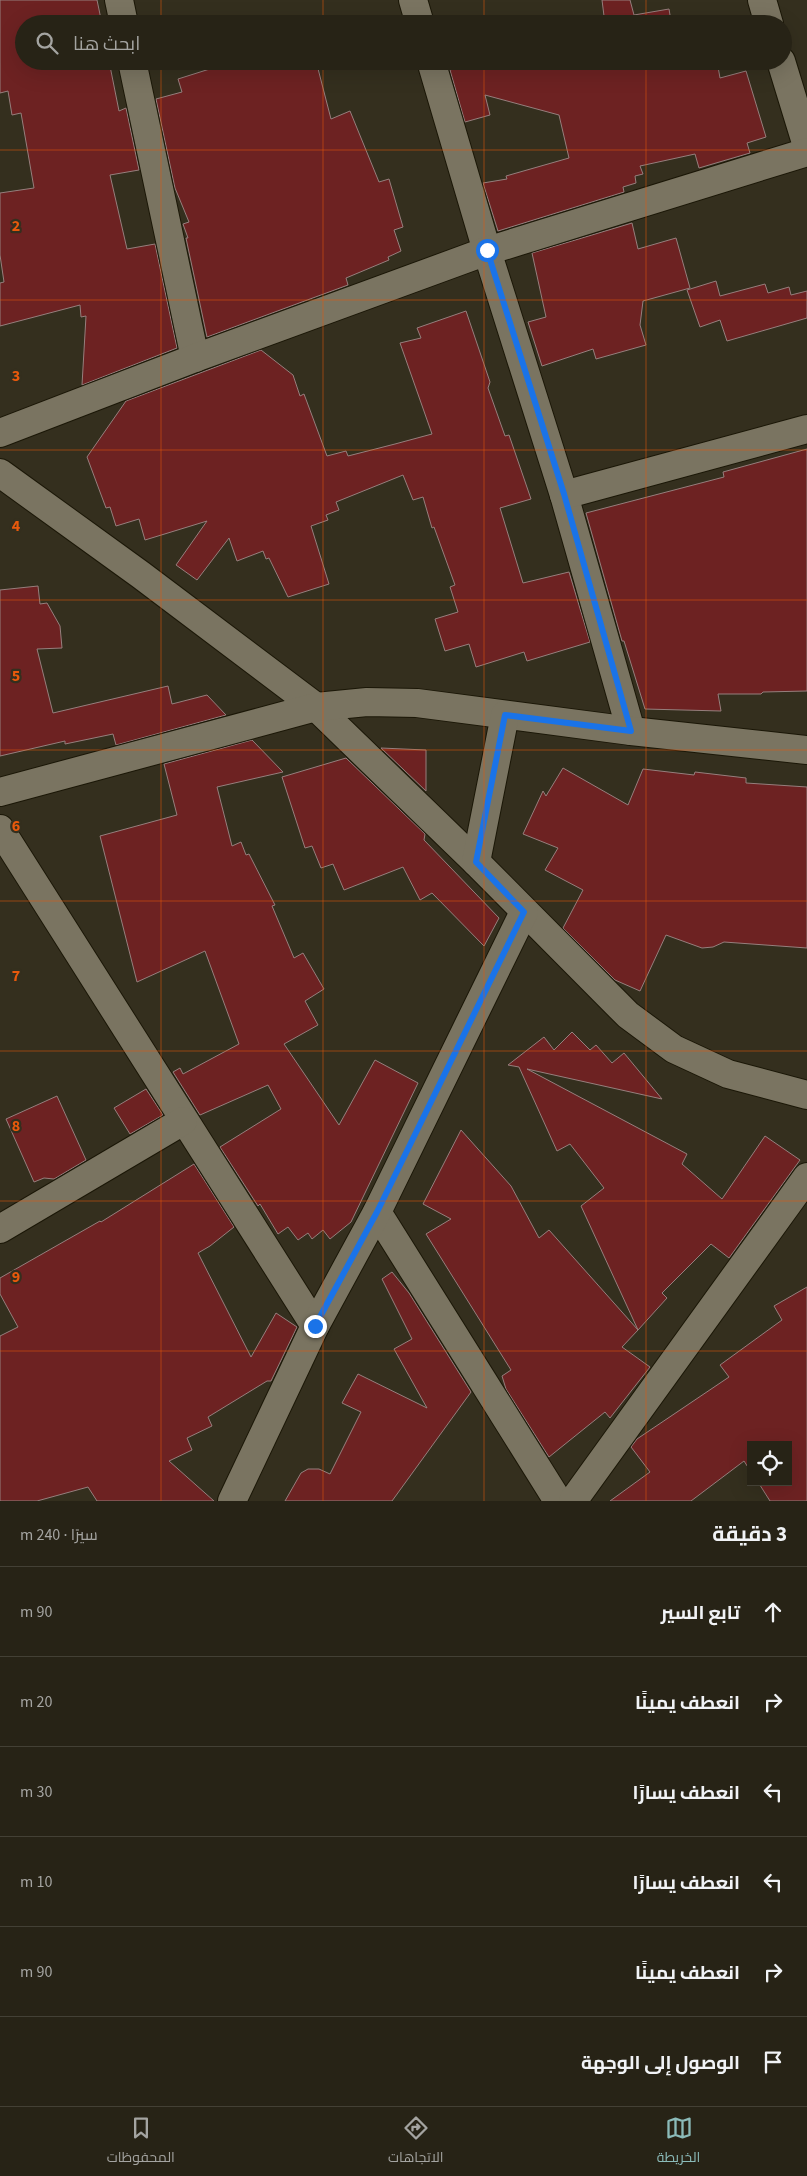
<!DOCTYPE html>
<html lang="ar">
<meta charset="utf-8">
<style>
:root{--surface:#272316;--page:#2f2b1f;--text:#f1f3f6;--muted:#a4a4a1;--line:#434035;--accent:#8bbbb9}
body{margin:0;font-family:"Source Sans 3",Cairo,sans-serif;background:var(--page);color:var(--text);direction:rtl}
.controls{position:absolute;right:15px;bottom:15px;display:grid;overflow:hidden;border-radius:0px;box-shadow:0 5px 20px #0002}
.controls button{width:45px;height:45px;display:grid;place-items:center;padding:0;border:0;border-bottom:1px solid var(--line);background:var(--surface);color:var(--text);font:25px sans-serif}
.stop{position:absolute;width:15px;height:15px;margin:-11px;border:4px solid #1a73e8;border-radius:50%;background:#fff}
.stop.end{background:#1a73e8;border-color:#fff;box-shadow:0 1px 5px #0008}
.list{margin:0;padding:0;list-style:none}
h2{display:flex;justify-content:space-between;align-items:center;height:65px;margin:0;padding:0 20px;font-size:21px}
h2 small{font-size:16px;font-weight:400;color:var(--muted)}
.list li{display:grid;grid-template-columns:32px 1fr auto;gap:15px;align-items:center;box-sizing:border-box;height:90px;padding:0 20px;border-top:1px solid var(--line)}
.list b{display:block;font-size:19px;white-space:nowrap}
.list em{font-size:16px;font-style:normal;color:var(--muted)}
.icon{flex:none;width:28px;height:28px;fill:none;stroke:currentColor;stroke-width:2;stroke-linecap:round;stroke-linejoin:round}
.map{position:relative;flex:none;width:807px;height:1501px;overflow:hidden;direction:ltr}
.search{position:absolute;background:var(--surface);box-shadow:0 5px 20px #0002;left:15px;right:15px;top:15px;height:55px;display:flex;align-items:center;gap:12px;box-sizing:border-box;padding:0 18px;border-radius:28px;color:var(--muted);font-size:19px}
.sheet{height:605px;background:var(--surface)}
nav{display:flex;justify-content:space-around;align-items:center;box-sizing:border-box;height:70px;border-top:1px solid var(--line);background:var(--surface);font-size:14px;color:var(--muted)}
nav a{display:grid;justify-items:center;gap:2px}
nav .on{color:var(--accent)}
.map>svg:first-child{display:block}
</style>
<div class="map">
<svg width="807" height="1501" viewBox="0 0 807 1501">
<rect width="100%" height="100%" fill="#342f1e"/>
<g fill="#6d2222" stroke="#967f7d">
<path d="M 0,0 L 97,0 L 102,24 L 24,24 L 24,61 L 109,61 L 119,111 L 126,108 L 139,170 L 110,175 L 127,249 L 155,244 L 177,348 L 82,385 L 86,316 L 81,317 L 80,305 L 0,326 L 0,283 L 4,282 L 0,255 L 0,193 L 34,188 L 21,113 L 12,115 L 8,91 L 0,93 Z"/>
<path d="M 602,0 L 630,0 L 634,15 L 669,9 L 671,21 L 680,20 L 681,24 L 605,24 Z"/>
<path d="M 235,61 L 316,61 L 331,119 L 350,111 L 379,182 L 389,179 L 403,227 L 394,230 L 401,251 L 388,257 L 389,260 L 346,278 L 348,285 L 207,337 L 186,238 L 188,238 L 183,224 L 189,222 L 175,188 L 156,99 L 182,92 L 178,79 Z"/>
<path d="M 483,61 L 717,61 L 720,78 L 746,71 L 766,137 L 747,143 L 750,153 L 699,168 L 695,154 L 640,166 L 643,174 L 635,176 L 636,183 L 623,187 L 624,192 L 498,231 L 483,183 L 507,179 L 506,176 L 569,158 L 559,115 L 485,95 L 490,115 L 465,122 L 450,70 Z"/>
<path d="M 632,223 L 638,249 L 676,238 L 690,288 L 643,301 L 640,325 L 646,345 L 596,359 L 593,349 L 542,366 L 528,322 L 546,317 L 532,253 Z"/>
<path d="M 716,281 L 720,296 L 765,284 L 768,293 L 789,287 L 791,295 L 807,291 L 807,318 L 727,341 L 720,320 L 700,327 L 687,290 Z"/>
<path d="M 466,311 L 490,382 L 488,388 L 505,436 L 509,435 L 531,499 L 500,508 L 523,583 L 569,572 L 590,642 L 527,661 L 524,652 L 476,667 L 469,644 L 445,651 L 435,619 L 458,612 L 450,587 L 455,585 L 434,527 L 432,528 L 423,497 L 413,500 L 403,475 L 336,502 L 339,510 L 326,515 L 328,520 L 311,526 L 329,584 L 288,597 L 269,558 L 266,559 L 263,551 L 237,561 L 229,538 L 197,580 L 176,565 L 207,521 L 145,540 L 139,519 L 116,526 L 110,507 L 106,508 L 87,457 L 126,401 L 261,350 L 293,375 L 300,396 L 304,394 L 327,456 L 346,451 L 348,456 L 395,444 L 432,434 L 400,343 L 421,338 L 417,328 Z"/>
<path d="M 807,449 L 807,691 L 763,692 L 761,694 L 718,694 L 721,711 L 645,709 L 624,641 L 622,641 L 586,513 L 724,477 L 723,472 Z"/>
<path d="M 38,586 L 40,604 L 47,603 L 60,626 L 62,648 L 37,649 L 53,713 L 168,686 L 172,704 L 207,695 L 226,715 L 116,745 L 113,734 L 65,744 L 65,741 L 0,756 L 0,590 Z"/>
<path d="M 252,740 L 283,772 L 217,787 L 232,846 L 241,842 L 246,855 L 249,854 L 275,905 L 272,906 L 294,958 L 303,953 L 324,989 L 305,1001 L 318,1025 L 284,1044 L 339,1125 L 375,1060 L 418,1083 L 351,1222 L 330,1239 L 323,1230 L 312,1239 L 308,1233 L 298,1240 L 288,1227 L 278,1234 L 260,1204 L 258,1206 L 220,1147 L 281,1109 L 268,1085 L 200,1115 L 173,1072 L 180,1068 L 183,1074 L 239,1044 L 205,951 L 137,982 L 100,836 L 177,815 L 164,764 Z"/>
<path d="M 381,748 L 426,750 L 426,791 Z"/>
<path d="M 346,758 L 425,834 L 424,840 L 499,918 L 484,946 L 432,893 L 420,900 L 403,867 L 344,890 L 333,864 L 321,868 L 312,846 L 305,848 L 282,777 Z"/>
<path d="M 563,768 L 628,805 L 643,769 L 694,775 L 695,772 L 746,778 L 746,783 L 807,787 L 807,948 L 724,942 L 713,947 L 702,948 L 666,935 L 640,991 L 615,980 L 563,928 L 583,890 L 545,870 L 558,848 L 523,834 L 543,791 L 546,796 Z"/>
<path d="M 572,1032 L 590,1050 L 596,1045 L 612,1063 L 624,1053 L 662,1099 L 527,1069 L 687,1154 L 682,1164 L 722,1199 L 765,1136 L 800,1160 L 729,1258 L 711,1244 L 662,1293 L 667,1298 L 638,1330 L 581,1206 L 604,1188 L 570,1144 L 557,1151 L 519,1067 L 508,1065 L 544,1037 L 554,1050 Z"/>
<path d="M 146,1089 L 163,1115 L 130,1134 L 114,1108 Z"/>
<path d="M 57,1096 L 86,1160 L 54,1179 L 44,1178 L 34,1182 L 6,1119 Z"/>
<path d="M 461,1130 L 511,1186 L 539,1238 L 549,1230 L 638,1330 L 622,1347 L 650,1367 L 610,1418 L 605,1412 L 549,1457 L 506,1389 L 502,1376 L 511,1370 L 426,1234 L 451,1219 L 423,1204 Z"/>
<path d="M 194,1164 L 234,1227 L 210,1246 L 198,1253 L 251,1357 L 276,1313 L 297,1327 L 271,1381 L 267,1381 L 208,1417 L 212,1426 L 187,1438 L 192,1450 L 169,1461 L 214,1501 L 97,1501 L 88,1487 L 37,1501 L 0,1501 L 0,1336 L 18,1327 L 0,1294 L 0,1278 L 100,1221 L 101,1222 Z"/>
<path d="M 392,1272 L 409,1293 L 471,1392 L 392,1501 L 285,1501 L 301,1473 L 308,1469 L 319,1469 L 330,1474 L 361,1412 L 342,1403 L 358,1374 L 427,1408 L 394,1349 L 412,1339 L 382,1279 Z"/>
<path d="M 807,1287 L 807,1501 L 770,1501 L 758,1482 L 788,1482 L 788,1445 L 751,1445 L 751,1472 L 744,1461 L 691,1501 L 610,1501 L 650,1472 L 631,1447 L 637,1439 L 729,1377 L 720,1365 L 782,1320 L 774,1306 Z"/>
</g>
<g fill="none" stroke-linecap="round" stroke-linejoin="round">
<g stroke="#1b1707" stroke-width="30">
<g id="minor">
<path d="M 119,0 L 124,24"/>
<path d="M 413,0 L 420,24"/>
<path d="M 762,0 L 769,24"/>
<path d="M 132,61 L 195,358"/>
<path d="M 431,61 L 487,251 L 564,495 L 631,731"/>
<path d="M 781,61 L 807,146"/>
<path d="M 0,433 L 195,358 L 487,251 L 807,152"/>
<path d="M 0,473 L 141,575 L 316,707 L 476,862 L 628,1015 L 674,1049 L 728,1074 L 807,1095"/>
<path d="M 564,495 L 807,429"/>
<path d="M 0,792 L 316,707 L 367,702 L 417,703 L 631,731 L 807,750"/>
<path d="M 0,829 L 315,1326"/>
<path d="M 476,862 L 505,715"/>
<path d="M 377,1212 L 558,1501"/>
<path d="M 0,1229 L 183,1121"/>
<path d="M 232,1501 L 315,1326 L 377,1212 L 524,912"/>
<path d="M 573,1501 L 807,1177"/>
</g>
</g>
<use href="#minor" stroke="#7a7461" stroke-width="28"/>
</g>
<g fill="none" stroke-linecap="round" stroke-linejoin="round">
<path stroke="#1a73e8" stroke-width="6" d="M 315,1326 L 377,1212 L 524,912 L 476,862 L 505,715 L 631,731 L 564,494 L 487,250"/>
</g>
<path fill="none" stroke="#e8590c" stroke-width="1" stroke-opacity="0.55" d="M 161,0 L 161,24M 323,0 L 323,24M 484,0 L 484,24M 646,0 L 646,24M 161,61 L 161,1501M 323,61 L 323,1501M 484,61 L 484,1501M 646,61 L 646,1501M 0,150 L 807,150M 0,300 L 807,300M 0,450 L 807,450M 0,600 L 807,600M 0,750 L 807,750M 0,901 L 807,901M 0,1051 L 807,1051M 0,1201 L 807,1201M 0,1351 L 807,1351"/>
<g font-size="16" text-anchor="middle" font-weight="bold" fill="#e8590c" stroke="#342f1e" stroke-width="4.5" stroke-linejoin="round" paint-order="stroke">
<text x="16" y="231">2</text>
<text x="16" y="381">3</text>
<text x="16" y="531">4</text>
<text x="16" y="681">5</text>
<text x="16" y="831">6</text>
<text x="16" y="981">7</text>
<text x="16" y="1131">8</text>
<text x="16" y="1282">9</text>
</g>
</svg>
<div class="controls">
<button><svg class="icon" aria-label="locate" viewBox="0 0 24 24"><circle cx="12" cy="12" r="6"/><path d="M12 2v4M12 18v4M2 12h4M18 12h4"/></svg></button>
</div>
<div class="stop" style="left:487px;top:250px"></div>
<div class="stop end" style="left:315px;top:1326px"></div>
<div class="search"><svg class="icon" aria-label="search" viewBox="0 0 24 24"><circle cx="10" cy="10" r="6"/><path d="M15 15l6 6"/></svg>ابحث هنا</div>
</div>
<section class="sheet">
<h2>3 دقيقة<small>سيرًا · 240 m</small></h2>
<ul class="list">
<li><svg class="icon" aria-label="ahead" viewBox="0 0 24 24"><path d="M12 20V5M6 11l6-6 6 6"/></svg><div><b>تابع السير</b></div><em>90 m</em></li>
<li><svg class="icon" aria-label="right" viewBox="0 0 24 24"><path d="M7 20v-9h11M14 6l5 5-5 5"/></svg><div><b>انعطف يمينًا</b></div><em>20 m</em></li>
<li><svg class="icon" aria-label="left" viewBox="0 0 24 24"><path d="M17 20v-9H6M10 6l-5 5 5 5"/></svg><div><b>انعطف يسارًا</b></div><em>30 m</em></li>
<li><svg class="icon" aria-label="left" viewBox="0 0 24 24"><path d="M17 20v-9H6M10 6l-5 5 5 5"/></svg><div><b>انعطف يسارًا</b></div><em>10 m</em></li>
<li><svg class="icon" aria-label="right" viewBox="0 0 24 24"><path d="M7 20v-9h11M14 6l5 5-5 5"/></svg><div><b>انعطف يمينًا</b></div><em>90 m</em></li>
<li><svg class="icon" aria-label="arrive" viewBox="0 0 24 24"><path d="M6 21V4h12l-3 4 3 4H6"/></svg><div><b>الوصول إلى الوجهة</b></div></li>
</ul>
</section>
<nav>
<a class="on"><svg class="icon" aria-label="map" viewBox="0 0 24 24"><path d="M3 6l6-2 6 2 6-2v14l-6 2-6-2-6 2zM9 4v14M15 6v14"/></svg>الخريطة</a>
<a><svg class="icon" aria-label="directions" viewBox="0 0 24 24"><path d="M12 3l9 9-9 9-9-9zM9 14v-3h6M13 9l2 2-2 2"/></svg>الاتجاهات</a>
<a><svg class="icon" aria-label="saved" viewBox="0 0 24 24"><path d="M7 4h10v16l-5-4-5 4z"/></svg>المحفوظات</a>
</nav>
